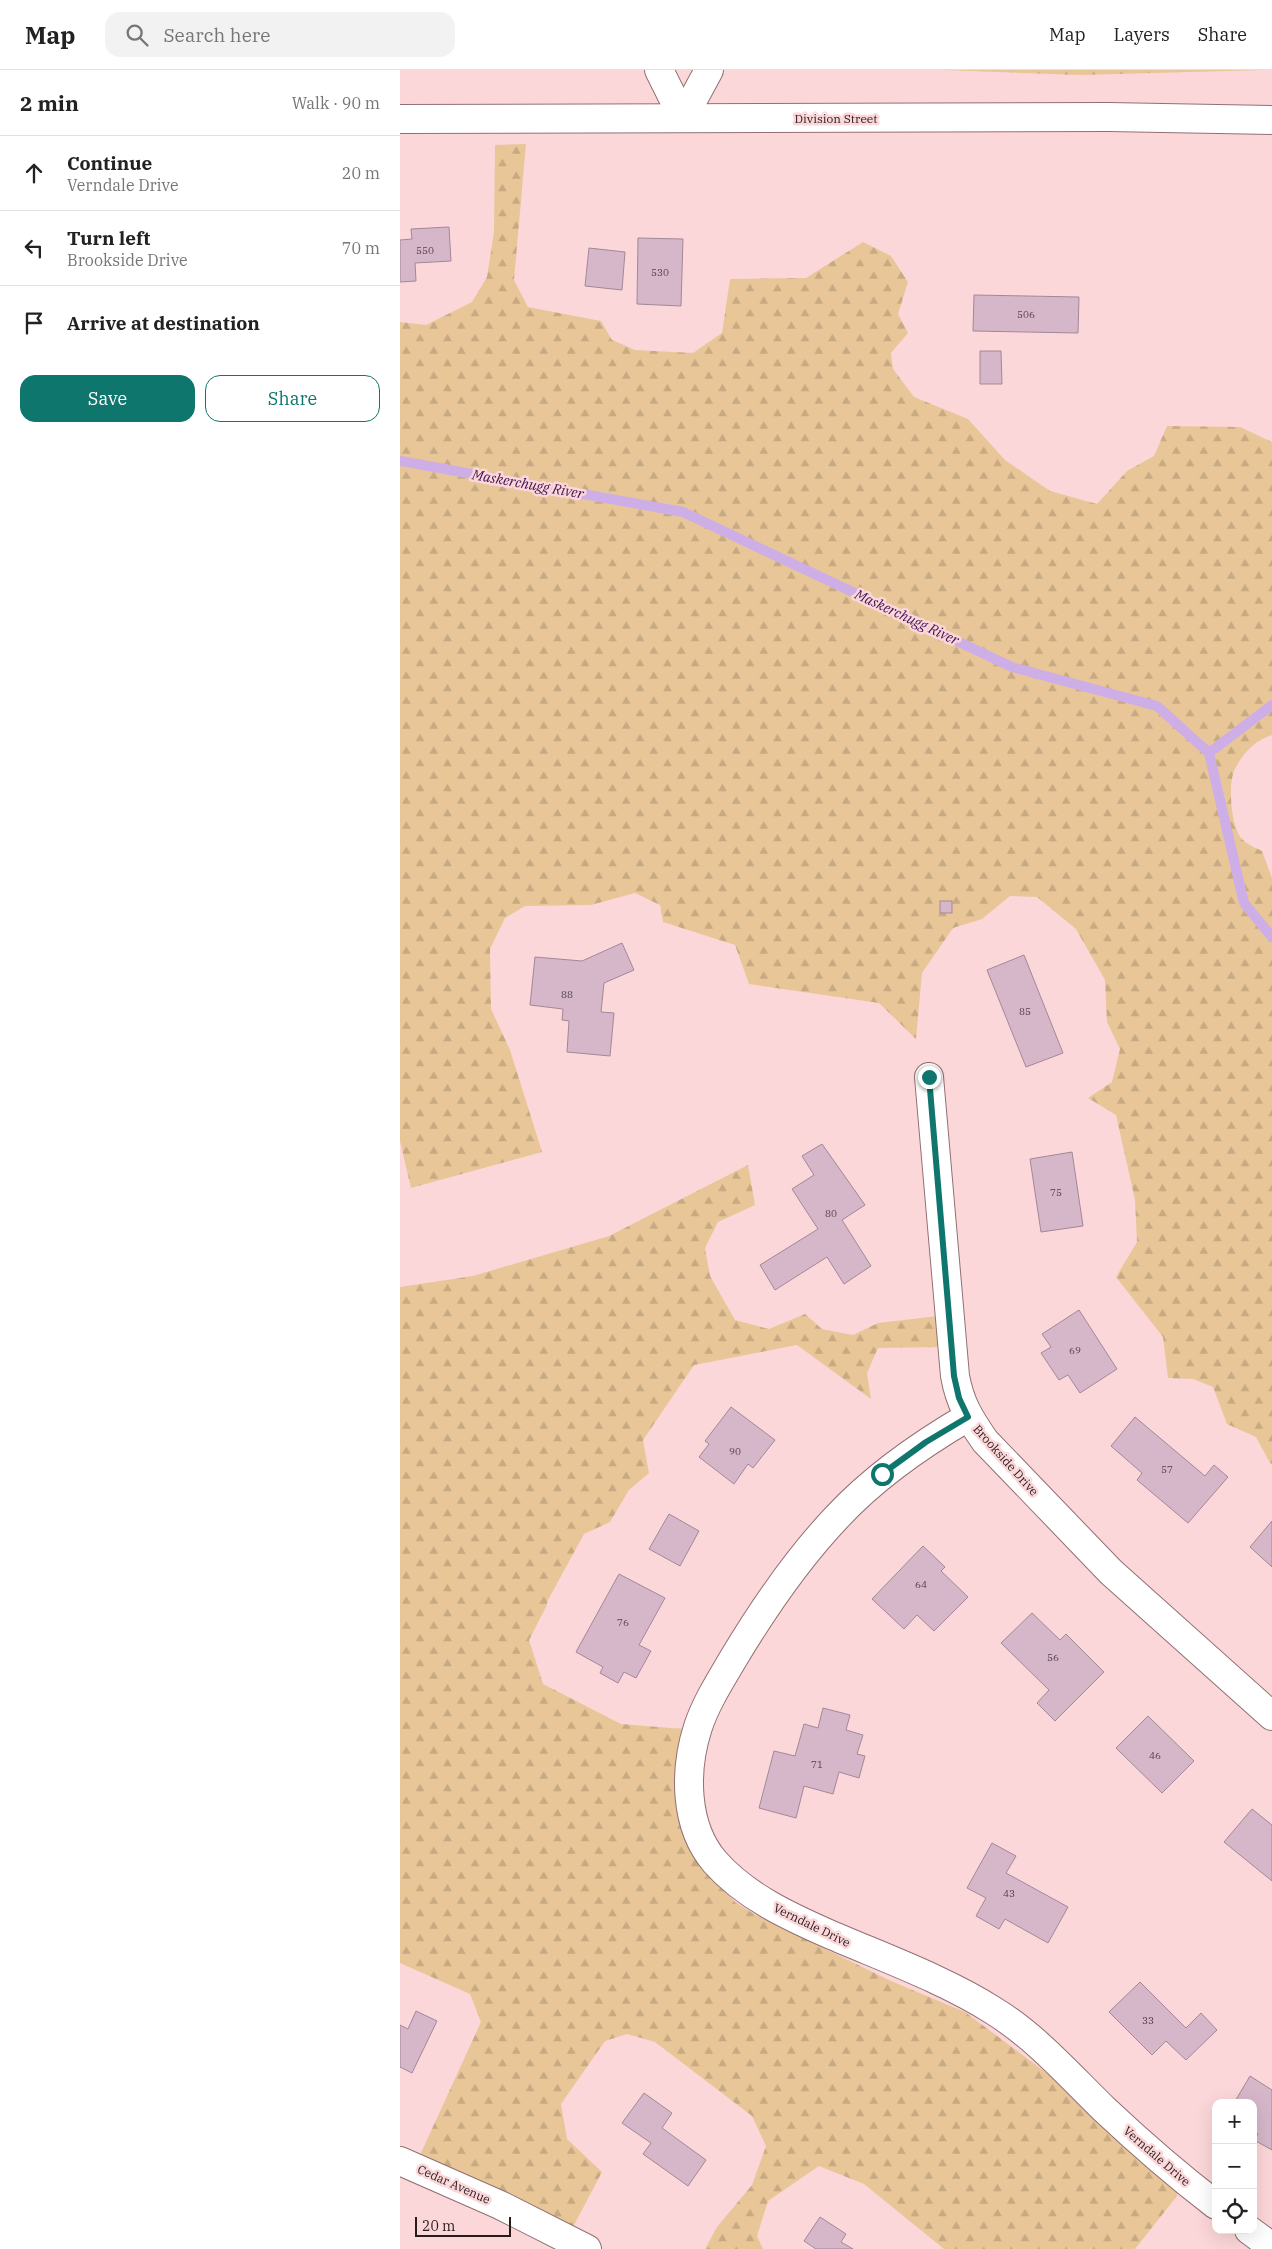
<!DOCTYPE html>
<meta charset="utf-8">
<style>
:root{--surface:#fff;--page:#f2f2f2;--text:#222;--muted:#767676;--line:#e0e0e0;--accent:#0f766e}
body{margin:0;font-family:"IBM Plex Serif",serif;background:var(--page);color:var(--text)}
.controls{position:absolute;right:15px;bottom:15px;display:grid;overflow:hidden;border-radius:10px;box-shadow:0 5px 20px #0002}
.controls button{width:45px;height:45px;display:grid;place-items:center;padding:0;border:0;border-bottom:1px solid var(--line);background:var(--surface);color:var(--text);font:25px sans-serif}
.scale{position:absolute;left:15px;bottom:12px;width:96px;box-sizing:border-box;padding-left:5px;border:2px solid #281b1c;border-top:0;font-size:14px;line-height:18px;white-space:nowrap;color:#281b1c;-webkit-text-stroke:4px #fcd7d9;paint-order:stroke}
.stop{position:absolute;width:15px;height:15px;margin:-11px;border:4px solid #0f766e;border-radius:50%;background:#fff}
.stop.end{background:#0f766e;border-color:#fff;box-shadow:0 1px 5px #0008}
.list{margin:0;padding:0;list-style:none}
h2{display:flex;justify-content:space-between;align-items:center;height:65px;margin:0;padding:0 20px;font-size:21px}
h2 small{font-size:16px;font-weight:400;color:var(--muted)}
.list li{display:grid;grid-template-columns:32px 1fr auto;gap:15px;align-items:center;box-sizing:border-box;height:75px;padding:0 20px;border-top:1px solid var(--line)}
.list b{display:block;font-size:19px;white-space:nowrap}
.list p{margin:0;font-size:16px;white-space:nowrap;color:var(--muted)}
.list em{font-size:16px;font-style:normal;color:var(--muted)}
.actions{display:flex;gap:10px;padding:15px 20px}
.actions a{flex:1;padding:11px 0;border:1px solid var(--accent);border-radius:15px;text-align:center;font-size:18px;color:var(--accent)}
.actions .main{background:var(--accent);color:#fff}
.icon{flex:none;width:28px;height:28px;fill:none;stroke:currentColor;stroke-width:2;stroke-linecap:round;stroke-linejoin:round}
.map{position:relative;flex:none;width:872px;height:2179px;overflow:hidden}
header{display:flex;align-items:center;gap:30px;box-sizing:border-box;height:70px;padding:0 25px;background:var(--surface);border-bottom:1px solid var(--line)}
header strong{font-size:24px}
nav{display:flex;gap:28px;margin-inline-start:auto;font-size:18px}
.search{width:350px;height:45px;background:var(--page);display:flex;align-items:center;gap:12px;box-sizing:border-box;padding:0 18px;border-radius:15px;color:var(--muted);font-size:19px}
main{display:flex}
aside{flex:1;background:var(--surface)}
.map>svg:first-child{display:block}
</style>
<header>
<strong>Map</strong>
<div class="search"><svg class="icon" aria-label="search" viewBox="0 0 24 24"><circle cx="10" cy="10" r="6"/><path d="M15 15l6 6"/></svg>Search here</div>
<nav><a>Map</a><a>Layers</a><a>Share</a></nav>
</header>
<main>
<aside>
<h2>2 min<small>Walk · 90 m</small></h2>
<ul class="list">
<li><svg class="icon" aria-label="ahead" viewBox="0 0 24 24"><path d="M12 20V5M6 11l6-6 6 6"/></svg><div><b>Continue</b><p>Verndale Drive</p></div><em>20 m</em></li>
<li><svg class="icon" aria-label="left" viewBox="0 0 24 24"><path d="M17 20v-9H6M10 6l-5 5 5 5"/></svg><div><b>Turn left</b><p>Brookside Drive</p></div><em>70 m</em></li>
<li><svg class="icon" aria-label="arrive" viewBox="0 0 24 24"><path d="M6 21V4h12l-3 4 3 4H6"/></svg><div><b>Arrive at destination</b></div></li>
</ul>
<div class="actions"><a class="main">Save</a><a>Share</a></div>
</aside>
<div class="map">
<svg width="872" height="2179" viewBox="0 0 872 2179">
<defs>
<pattern id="forest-firs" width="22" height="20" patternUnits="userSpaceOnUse" patternTransform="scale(1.25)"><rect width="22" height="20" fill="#e8c698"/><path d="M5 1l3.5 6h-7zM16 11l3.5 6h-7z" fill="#c7aa82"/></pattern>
</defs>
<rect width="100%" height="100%" fill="#fcd7d9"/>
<g fill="url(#forest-firs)">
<path d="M 544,0 L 863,0 L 680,5 Z"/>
<path d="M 126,74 L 114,210 L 128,237 L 201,251 L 212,270 L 235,280 L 293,283 L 322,263 L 330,209 L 406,208 L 463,172 L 491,186 L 508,212 L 498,244 L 508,263 L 491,283 L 493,299 L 514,327 L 568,349 L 605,390 L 650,421 L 697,434 L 727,401 L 754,386 L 767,356 L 840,357 L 872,372 L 872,665 C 855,670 841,685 834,701 C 828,716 831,757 842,769 C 846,774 856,778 862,781 L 872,808 L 872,1394 L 870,1393 L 856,1367 L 827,1354 L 813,1317 L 793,1309 L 768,1308 L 763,1267 L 716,1207 L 737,1172 L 735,1130 L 716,1045 L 688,1028 L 712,1012 L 720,979 L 707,952 L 705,910 L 676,859 L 637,827 L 610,826 L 582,849 L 553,858 L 522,903 L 516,969 L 479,933 L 349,914 L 335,875 L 263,852 L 260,835 L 235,823 L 191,835 L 125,836 L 105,848 L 90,879 L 91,939 L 110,980 L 142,1082 L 11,1118 L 0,1071 L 0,252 L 26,255 L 72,232 L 87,207 L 94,162 L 95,75 Z"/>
<path d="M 348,1095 L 355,1135 L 318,1152 L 305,1178 L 310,1206 L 335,1250 L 369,1259 L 405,1244 L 422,1259 L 453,1265 L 478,1253 L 547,1245 L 547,1277 L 478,1278 L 467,1303 L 471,1329 L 397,1275 L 294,1295 L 243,1370 L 249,1403 L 229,1420 L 210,1452 L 184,1464 L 148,1530 L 146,1537 L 129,1570 L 143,1614 L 221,1654 L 296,1660 L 286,1708 L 314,1808 L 335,1832 L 354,1844 L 491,1911 L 565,1942 L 664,2016 L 777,2115 L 777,2126 L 735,2179 L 544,2179 L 464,2114 L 419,2096 L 368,2131 L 357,2166 L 363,2179 L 305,2179 L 317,2157 L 352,2115 L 366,2076 L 352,2046 L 255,1972 L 227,1964 L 205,1971 L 161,2034 L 167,2069 L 202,2102 L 163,2176 L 14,2098 L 81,1952 L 70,1924 L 0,1893 L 0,1217 L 73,1206 L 209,1166 Z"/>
</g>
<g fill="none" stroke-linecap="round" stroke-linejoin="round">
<g stroke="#ceaee6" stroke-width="10">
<path d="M 0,391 L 283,442 L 612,597 L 757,636 L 809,683 L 844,833 L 872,867"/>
<path d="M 809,683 L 872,635"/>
</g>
</g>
<g fill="#d5b7c9" stroke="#a38798">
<path d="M 49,157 L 51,191 L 15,193 L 16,211 L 0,212 L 0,170 L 12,169 L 11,159 Z"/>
<path d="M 238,168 L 283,169 L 281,236 L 237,234 Z"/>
<path d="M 189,178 L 225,182 L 222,220 L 185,216 Z"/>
<path d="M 574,225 L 679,227 L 678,263 L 573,261 Z"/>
<path d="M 580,281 L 601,281 L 602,314 L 580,314 Z"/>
<rect x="540" y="831" width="12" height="12"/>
<path d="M 222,873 L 234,900 L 204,913 L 201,942 L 214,943 L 210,986 L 167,982 L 169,951 L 162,950 L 163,939 L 130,935 L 135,887 L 182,891 Z"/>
<path d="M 624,885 L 663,983 L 626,997 L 587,900 Z"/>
<path d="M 422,1074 L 465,1135 L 442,1150 L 471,1196 L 444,1214 L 427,1187 L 375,1220 L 360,1195 L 418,1159 L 392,1119 L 414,1105 L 402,1086 Z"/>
<path d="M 672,1082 L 683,1156 L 641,1162 L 630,1089 Z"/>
<path d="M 679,1240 L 717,1299 L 680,1323 L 668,1305 L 659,1310 L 641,1283 L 651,1277 L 642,1264 Z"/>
<path d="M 331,1337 L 375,1370 L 353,1398 L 348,1394 L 334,1414 L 299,1387 L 309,1374 L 305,1371 Z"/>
<path d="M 735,1347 L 805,1406 L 814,1395 L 828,1407 L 788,1453 L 737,1410 L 742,1403 L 711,1376 Z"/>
<path d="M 269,1444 L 299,1461 L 280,1496 L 249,1479 Z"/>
<path d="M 872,1451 L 872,1497 L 850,1477 Z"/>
<path d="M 523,1476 L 545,1497 L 541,1501 L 568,1527 L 534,1561 L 517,1545 L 504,1559 L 472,1529 Z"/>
<path d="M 219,1504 L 265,1528 L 239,1575 L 251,1581 L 236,1608 L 224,1602 L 218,1613 L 200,1603 L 203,1597 L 176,1582 Z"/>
<path d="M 632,1543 L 660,1570 L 666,1564 L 704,1602 L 655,1651 L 637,1633 L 649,1620 L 601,1573 Z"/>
<path d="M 423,1638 L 450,1645 L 446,1660 L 463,1665 L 457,1684 L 465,1686 L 459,1708 L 439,1702 L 433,1724 L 404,1716 L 396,1748 L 359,1738 L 374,1681 L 395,1686 L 404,1654 L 418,1658 Z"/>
<path d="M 748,1646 L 794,1691 L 762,1723 L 716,1678 Z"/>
<path d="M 852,1739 L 872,1755 L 872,1811 L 824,1772 Z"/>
<path d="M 592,1773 L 616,1786 L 606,1803 L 668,1837 L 648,1873 L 605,1849 L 599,1859 L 576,1846 L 586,1828 L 567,1818 Z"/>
<path d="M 740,1912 L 786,1958 L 801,1943 L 817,1960 L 786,1990 L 766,1971 L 752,1985 L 709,1942 Z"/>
<path d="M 16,1941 L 37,1951 L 12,2003 L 0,1997 L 0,1955 L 8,1959 Z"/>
<path d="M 850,2006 L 872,2020 L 872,2080 L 854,2070 L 858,2064 L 853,2061 L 853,2033 L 834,2033 Z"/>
<path d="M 244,2023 L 272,2043 L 262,2058 L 306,2090 L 288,2116 L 243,2084 L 251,2073 L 222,2053 Z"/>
<path d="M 420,2147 L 446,2164 L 441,2172 L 453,2179 L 416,2179 L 404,2171 Z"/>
</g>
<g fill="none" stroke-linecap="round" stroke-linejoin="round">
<g stroke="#917073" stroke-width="30">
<g id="minor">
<path d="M 259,0 L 283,48"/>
<path d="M 283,48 L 309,0"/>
<path d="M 529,1007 L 555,1306 C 560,1333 569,1348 585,1371 L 711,1502 L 872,1646"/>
<path d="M 568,1347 C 520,1375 475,1406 437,1447 C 397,1489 363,1539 333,1589 C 320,1611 306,1633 298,1657 C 284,1700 284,1756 315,1792 C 345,1826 388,1846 429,1864 C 482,1887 546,1910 594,1941 C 636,1967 669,2005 704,2039 C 740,2073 777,2105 816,2135"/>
<path d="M 849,2160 L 872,2177"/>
</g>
</g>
<g stroke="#917073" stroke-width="30">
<path id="tertiary" d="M 0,2091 L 100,2135 L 187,2179"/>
</g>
<g stroke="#917073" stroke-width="30">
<path id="primary" d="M 0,49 L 708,47 L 872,50"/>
</g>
<use href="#minor" stroke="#fff" stroke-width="28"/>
<use href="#tertiary" stroke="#fff" stroke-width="28"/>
<use href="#primary" stroke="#fff" stroke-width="28"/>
</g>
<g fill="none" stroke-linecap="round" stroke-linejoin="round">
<path stroke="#0f766e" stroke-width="6" d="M 482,1404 L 526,1372 L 568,1347 L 559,1328 L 554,1306 L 529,1007"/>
</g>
<g text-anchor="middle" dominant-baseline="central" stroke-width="5" stroke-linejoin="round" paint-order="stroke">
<g font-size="10" fill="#534247">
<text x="25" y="180">550</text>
<text x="260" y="202">530</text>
<text x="626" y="244">506</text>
<text x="167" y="924">88</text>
<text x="625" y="941">85</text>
<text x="656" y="1122">75</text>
<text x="431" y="1143">80</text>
<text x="675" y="1280">69</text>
<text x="335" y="1381">90</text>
<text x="767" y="1399">57</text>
<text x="521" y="1514">64</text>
<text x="223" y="1552">76</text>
<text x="653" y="1587">56</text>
<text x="755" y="1685">46</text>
<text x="417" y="1694">71</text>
<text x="609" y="1823">43</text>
<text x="748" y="1950">33</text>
</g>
<g font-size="12" fill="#281b1c" stroke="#fcd7d9">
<text x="436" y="48">Division Street</text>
<text transform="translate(606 1390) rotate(48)">Brookside Drive</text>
<text transform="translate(412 1855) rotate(26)">Verndale Drive</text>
<text transform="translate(757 2086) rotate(41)">Verndale Drive</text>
<text transform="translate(54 2114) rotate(24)">Cedar Avenue</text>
</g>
<g font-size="14" font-style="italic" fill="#3c1153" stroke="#fcd7d9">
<text transform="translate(128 414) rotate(10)">Maskerchugg River</text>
<text transform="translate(507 547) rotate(25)">Maskerchugg River</text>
</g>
</g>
</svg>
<div class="controls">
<button>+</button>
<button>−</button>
<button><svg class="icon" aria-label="locate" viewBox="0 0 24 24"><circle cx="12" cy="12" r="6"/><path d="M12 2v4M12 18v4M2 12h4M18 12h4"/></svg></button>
</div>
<div class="scale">20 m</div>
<div class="stop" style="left:482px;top:1404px"></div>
<div class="stop end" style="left:529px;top:1007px"></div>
</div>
</main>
